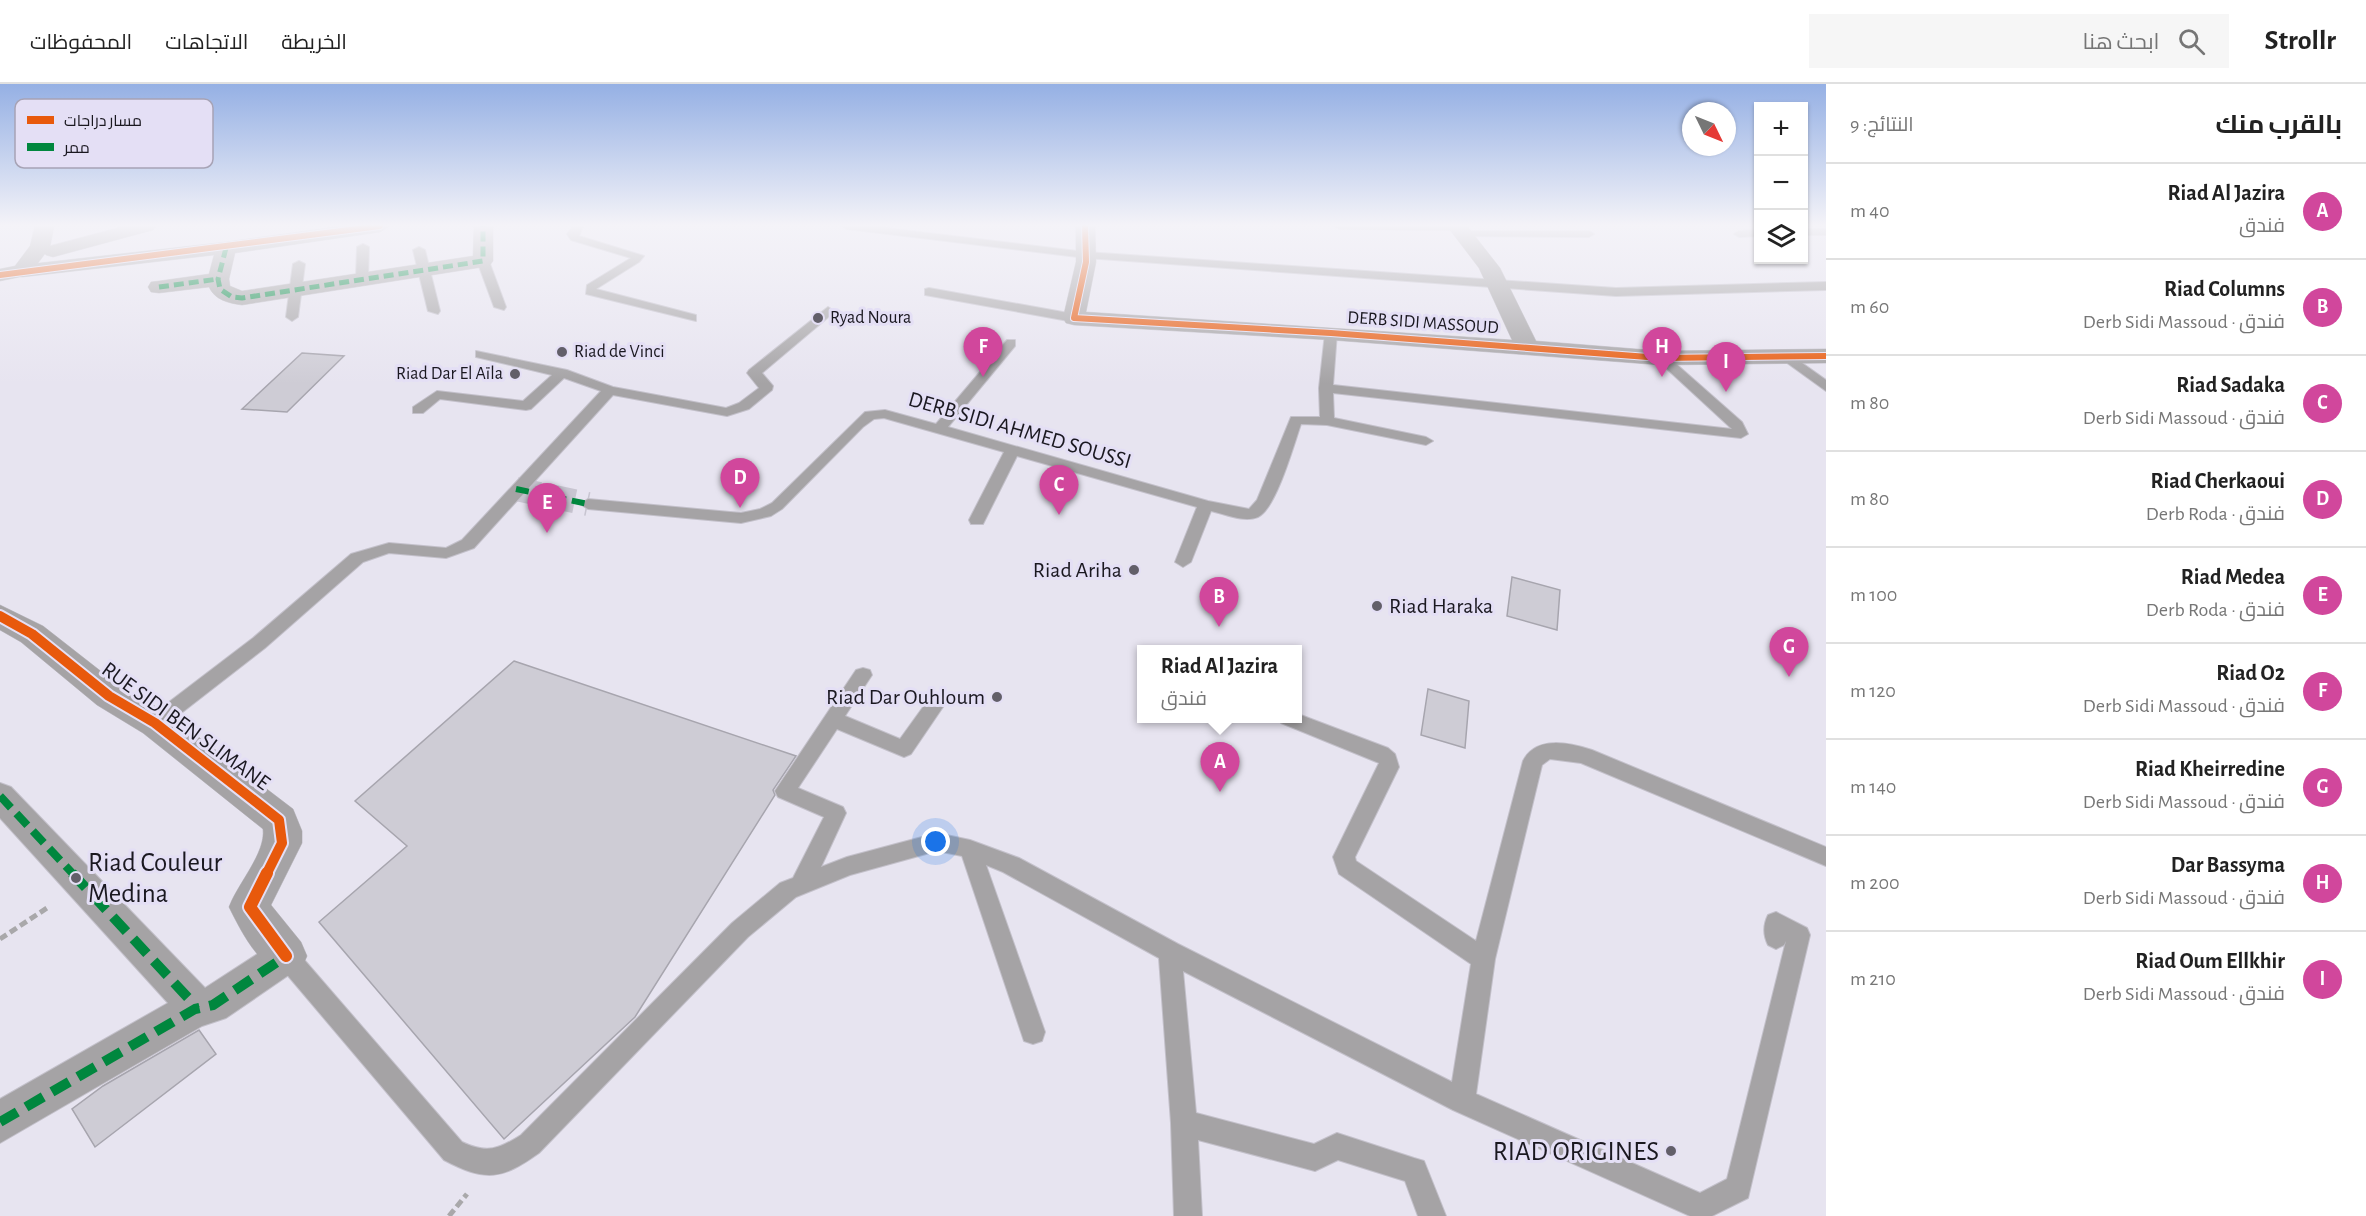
<!DOCTYPE html>
<html lang="ar">
<meta charset="utf-8">
<style>
:root{--surface:#fff;--page:#f6f6f6;--text:#222;--muted:#767676;--line:#e0e0e0;--accent:#625f69}
body{margin:0;font-family:"Alegreya Sans",Cairo,sans-serif;background:var(--page);color:var(--text);direction:rtl}
.controls{position:absolute;right:18px;top:18px;display:grid;overflow:hidden;border-radius:0px;box-shadow:0 2px 4px #0004}
.controls button{width:54px;height:54px;display:grid;place-items:center;padding:0;border:0;border-bottom:2px solid var(--line);background:var(--surface);color:var(--text);font:30px sans-serif}
.compass{position:absolute;left:1682px;top:18px;width:54px;height:54px;border-radius:50%;background:var(--surface);box-shadow:0 2px 4px #0004;rotate:133deg}
.you{position:absolute;left:936px;top:758px;width:21px;height:21px;margin:-15px;border:4px solid #fff;border-radius:50%;background:#1a73e8;box-shadow:0 0 0 9px #1a73e833}
.badge{display:grid;place-items:center;width:39px;height:39px;border-radius:50%;background:var(--accent);color:#fff;font-size:20px;font-weight:700}
.pin{position:absolute;translate:-50% -50px;filter:drop-shadow(0 2px 3px #0008)}
.pin::after{content:'';position:absolute;top:32px;width:21px;height:18px;background:inherit;clip-path:polygon(0 0,100% 0,50% 100%)}
.popup{position:absolute;left:1137px;top:561px;width:165px;height:78px;box-sizing:border-box;display:grid;place-content:center;border-radius:0px;background:var(--surface);filter:drop-shadow(0 2px 4px #0005);font-size:20px;white-space:nowrap;color:var(--muted)}
.popup b{font-size:22px;color:var(--text)}
.popup::after{content:'';position:absolute;left:50%;top:100%;margin-left:-12px;border:12px solid transparent;border-top-color:var(--surface)}
.list{margin:0;padding:0;list-style:none}
h2{display:flex;justify-content:space-between;align-items:center;height:78px;margin:0;padding:0 24px;font-size:26px}
h2 small{font-size:20px;font-weight:400;color:var(--muted)}
.list li{display:grid;grid-template-columns:39px 1fr auto;gap:18px;align-items:center;box-sizing:border-box;height:96px;padding:0 24px;border-top:2px solid var(--line)}
.list b{display:block;font-size:22px;white-space:nowrap}
.list p{margin:0;font-size:20px;white-space:nowrap;color:var(--muted)}
.list em{font-size:20px;font-style:normal;color:var(--muted)}
.icon{flex:none;width:33px;height:33px;fill:none;stroke:currentColor;stroke-width:2;stroke-linecap:round;stroke-linejoin:round}
.map{position:relative;flex:none;width:1826px;height:1132px;overflow:hidden;direction:ltr}
header{display:flex;align-items:center;gap:36px;box-sizing:border-box;height:84px;padding:0 30px;background:var(--surface);border-bottom:2px solid var(--line)}
header strong{font-size:28px}
nav{display:flex;gap:33px;margin-inline-start:auto;font-size:21px}
.search{width:420px;height:54px;background:var(--page);display:flex;align-items:center;gap:15px;box-sizing:border-box;padding:0 21px;border-radius:0px;color:var(--muted);font-size:22px}
main{display:flex}
aside{flex:1;background:var(--surface)}
.map>svg:first-child{display:block}
</style>
<header>
<strong>Strollr</strong>
<div class="search"><svg class="icon" aria-label="search" viewBox="0 0 24 24"><circle cx="10" cy="10" r="6"/><path d="M15 15l6 6"/></svg>ابحث هنا</div>
<nav><a>الخريطة</a><a>الاتجاهات</a><a>المحفوظات</a></nav>
</header>
<main>
<aside>
<h2>بالقرب منك<small>النتائج: 9</small></h2>
<ul class="list">
<li><span class="badge" style="background:#d1479c">A</span><div><b>Riad Al Jazira</b><p>فندق</p></div><em>40 m</em></li>
<li><span class="badge" style="background:#d1479c">B</span><div><b>Riad Columns</b><p>فندق · Derb Sidi Massoud</p></div><em>60 m</em></li>
<li><span class="badge" style="background:#d1479c">C</span><div><b>Riad Sadaka</b><p>فندق · Derb Sidi Massoud</p></div><em>80 m</em></li>
<li><span class="badge" style="background:#d1479c">D</span><div><b>Riad Cherkaoui</b><p>فندق · Derb Roda</p></div><em>80 m</em></li>
<li><span class="badge" style="background:#d1479c">E</span><div><b>Riad Medea</b><p>فندق · Derb Roda</p></div><em>100 m</em></li>
<li><span class="badge" style="background:#d1479c">F</span><div><b>Riad O2</b><p>فندق · Derb Sidi Massoud</p></div><em>120 m</em></li>
<li><span class="badge" style="background:#d1479c">G</span><div><b>Riad Kheirredine</b><p>فندق · Derb Sidi Massoud</p></div><em>140 m</em></li>
<li><span class="badge" style="background:#d1479c">H</span><div><b>Dar Bassyma</b><p>فندق · Derb Sidi Massoud</p></div><em>200 m</em></li>
<li><span class="badge" style="background:#d1479c">I</span><div><b>Riad Oum Ellkhir</b><p>فندق · Derb Sidi Massoud</p></div><em>210 m</em></li>
</ul>
</aside>
<div class="map">
<svg width="1826" height="1132" viewBox="0 0 1826 1132">
<rect width="100%" height="100%" fill="#e7e4f0"/>
<g fill="#ceccd5" stroke="#a7a5ae" stroke-width="1.5">
<path d="M 302,269 L 344,272 L 287,328 L 242,325 Z"/>
<path d="M 1512,493 L 1560,506 L 1557,546 L 1507,532 Z"/>
<path d="M 514,577 L 796,672 L 773,706 L 775,711 L 635,933 L 504,1055 L 319,838 L 407,762 L 355,717 Z"/>
<path d="M 1428,605 L 1469,617 L 1465,664 L 1421,651 Z"/>
<path d="M 199,946 L 216,970 L 95,1063 L 72,1025 L 103,1002 Z"/>
</g>
<g fill="none" stroke-linecap="round" stroke-linejoin="round">
<path stroke="#c8c5d1" stroke-width="24" stroke-dasharray="24 12" stroke-linecap="butt" d="M 516,405 L 588,420"/>
<g stroke="#c3c0ca" stroke-width="2">
<g id="service">
<path d="M 573,142 L 583,142 L 579,152 L 644,172 L 639,178 L 596,205 L 696,231 L 696,237 L 586,210 L 587,201 L 631,174 L 571,156 L 567,150 Z"/>
<path d="M 842,142 L 869,142 L 1086,168 L 1616,204 L 1826,198 L 1826,206 L 1616,212 L 1086,174 L 847,145 Z"/>
<path d="M 1335,142 L 1462,142 L 1463,143 L 1458,146 L 1340,145 Z"/>
<rect x="1804" y="145" width="22" height="6"/>
<path d="M 1758,146 L 1758,152 L 1739,153 L 1734,150 L 1739,147 Z"/>
<path d="M 1466,147 L 1589,147 L 1594,150 L 1589,153 L 1462,152 L 1462,148 Z"/>
<path d="M 363,160 L 369,163 L 368,195 L 362,198 L 356,195 L 357,163 Z"/>
<path d="M 419,163 L 425,166 L 440,227 L 438,230 L 428,227 L 413,166 Z"/>
<path d="M 483,174 L 489,177 L 506,223 L 504,226 L 494,223 L 477,177 Z"/>
<path d="M 299,177 L 305,180 L 298,233 L 292,237 L 286,233 L 293,180 Z"/>
<path d="M 929,204 L 1074,230 L 1080,234 L 1074,238 L 925,211 L 925,205 Z"/>
<path d="M 828,223 L 834,227 L 832,230 L 762,289 L 773,302 L 772,306 L 749,325 L 727,332 L 613,311 L 474,464 L 446,474 L 389,469 L 363,478 L 265,564 L 162,644 L 155,646 L 148,644 L 145,639 L 148,634 L 253,554 L 351,470 L 389,459 L 446,464 L 462,456 L 601,307 L 564,294 L 531,325 L 526,326 L 440,315 L 423,329 L 413,329 L 413,323 L 437,307 L 523,317 L 552,291 L 476,273 L 476,267 L 567,286 L 613,303 L 726,324 L 739,319 L 759,304 L 747,289 L 749,286 Z"/>
<path d="M 1331,245 L 1337,249 L 1333,301 L 1732,345 L 1655,274 L 1661,270 L 1666,271 L 1742,338 L 1748,350 L 1741,354 L 1333,309 L 1334,334 L 1426,353 L 1433,357 L 1426,361 L 1327,341 L 1301,340 C 1294,360 1276,425 1258,433 C 1244,439 1225,430 1211,427 L 1191,478 L 1183,483 L 1175,478 L 1197,423 L 1017,372 L 983,440 L 971,440 L 969,436 L 1004,368 L 884,334 L 874,335 L 863,343 L 782,425 L 771,432 L 741,439 L 588,425 L 580,420 L 588,415 L 741,429 L 760,425 L 772,419 L 865,328 L 885,326 L 936,340 L 1007,256 L 1015,256 L 1015,262 L 948,343 L 1208,417 L 1249,425 L 1257,416 L 1291,333 L 1320,333 L 1319,304 L 1325,249 Z"/>
<path d="M 1788,269 L 1826,296 L 1826,307 L 1783,276 L 1782,273 Z"/>
<path d="M 863,584 L 870,586 L 872,591 L 845,632 L 900,655 L 931,612 L 945,612 L 947,617 L 911,670 L 904,673 L 837,645 L 798,704 L 843,723 L 846,729 L 821,783 L 847,773 L 937,749 L 970,756 L 1019,774 L 1178,860 L 1452,998 L 1471,880 L 1339,790 L 1333,773 L 1379,679 L 1281,639 L 1279,634 L 1298,634 L 1298,630 L 1388,664 L 1395,670 L 1399,683 L 1355,773 L 1356,777 L 1476,857 L 1523,677 C 1536,651 1570,659 1592,666 L 1826,763 L 1826,782 L 1581,679 L 1550,675 L 1542,681 L 1495,875 L 1476,1010 L 1700,1109 L 1727,1095 L 1786,857 L 1784,861 L 1776,865 L 1768,861 C 1763,851 1763,841 1768,831 L 1776,828 L 1807,844 L 1810,851 L 1748,1114 L 1712,1132 L 1690,1132 L 1453,1026 L 1183,887 L 1196,1029 L 1314,1060 L 1337,1049 L 1414,1074 L 1424,1077 L 1446,1132 L 1418,1132 L 1405,1097 L 1338,1076 L 1315,1087 L 1198,1056 L 1202,1132 L 1174,1132 L 1171,1039 L 1159,874 L 1003,788 L 986,781 L 1045,948 L 1042,957 L 1033,960 L 1024,957 L 962,772 L 937,767 L 850,791 L 796,813 L 748,853 L 539,1069 C 501,1096 486,1098 444,1076 L 278,880 L 274,872 L 278,864 L 286,861 L 294,864 L 462,1058 C 487,1070 499,1065 521,1051 L 732,839 L 780,799 L 793,794 L 824,733 L 778,713 L 775,707 L 856,586 Z"/>
</g>
</g>
<g stroke="#c3c0ca" stroke-width="2">
<path id="pedestrian" d="M 0,699 L 11,703 L 205,904 L 273,860 L 286,855 L 299,860 L 304,872 L 299,884 L 226,934 L 202,942 L 0,1059 L 0,1015 L 168,919 L 0,734 Z"/>
</g>
<g stroke="#c3c0ca" stroke-width="1">
<g id="minor">
<path d="M 125,142 L 156,142 L 153,146 L 53,173 L 46,171 L 43,167 L 46,163 Z"/>
<path d="M 342,142 L 390,142 L 380,148 L 235,169 L 229,195 L 230,202 L 242,207 L 473,172 L 474,142 L 493,142 L 493,177 L 490,181 L 483,183 L 242,221 C 228,219 215,216 209,203 L 159,209 L 151,208 L 148,203 L 151,198 L 159,197 L 209,190 L 214,171 L 22,193 L 15,191 L 11,187 L 15,183 L 22,181 L 226,158 Z"/>
<path d="M 1076,142 L 1095,142 L 1096,178 L 1086,228 L 1512,256 L 1479,184 L 1447,142 L 1467,142 L 1500,184 L 1536,257 L 1661,267 L 1826,265 L 1826,279 L 1661,281 L 1331,256 L 1074,241 L 1066,239 L 1063,234 L 1076,178 Z"/>
<path d="M 0,521 L 43,542 L 121,603 L 167,629 L 293,725 L 302,747 L 302,759 L 271,821 L 301,858 L 307,872 L 301,886 L 286,892 C 258,881 242,849 229,823 C 238,799 266,769 263,745 L 143,649 L 97,621 L 21,558 L 0,546 Z"/>
</g>
</g>
<g stroke="#c3c0ca" stroke-width="1">
<path id="tertiary" d="M 35,142 L 54,142 L 50,163 L 29,191 L 0,197 L 0,185 L 15,182 L 30,162 Z"/>
</g>
<g stroke="#a9a8aa" stroke-width="5" stroke-dasharray="8 4" stroke-linecap="butt">
<path d="M 0,855 L 50,822"/>
<path d="M 449,1132 L 467,1110"/>
</g>
<use href="#service" fill="#a5a3a5" fill-rule="evenodd"/>
<use href="#pedestrian" fill="#a5a3a5" fill-rule="evenodd"/>
<use href="#minor" fill="#a5a3a5" fill-rule="evenodd"/>
<use href="#tertiary" fill="#a5a3a5" fill-rule="evenodd"/>
<g stroke="#00873e" stroke-width="5" stroke-dasharray="10 5" stroke-linecap="butt">
<path d="M 226,164 L 218,195 L 220,205 L 232,213 L 242,214 L 483,177 L 483,142"/>
<path d="M 159,203 L 218,195"/>
</g>
<path stroke="#00873e" stroke-width="6" stroke-dasharray="13 6" stroke-linecap="butt" d="M 516,405 L 588,420"/>
<path stroke="#00873e" stroke-width="8" stroke-dasharray="16 8" stroke-linecap="butt" d="M 0,712 L 74,791"/>
<g stroke="#00873e" stroke-width="10" stroke-dasharray="20 10" stroke-linecap="butt">
<path d="M 72,789 L 192,918 L 195,925"/>
<path d="M 0,1038 L 195,925 L 213,921 L 286,872 L 283,868"/>
</g>
<g stroke="#e4dff5" stroke-width="8">
<g id="cycleway-far2">
<path d="M 1085,142 L 1086,178 L 1074,234 L 1331,249 L 1661,274 L 1826,272"/>
<path d="M 0,191 L 380,142"/>
</g>
</g>
<g stroke="#e4dff5" stroke-width="14">
<path id="cycleway-far1" d="M 0,532 L 32,550 L 109,612 L 155,639 L 279,736 L 282,759 L 266,791"/>
</g>
<g stroke="#e4dff5" stroke-width="16">
<path id="cycleway" d="M 267,789 L 250,823 L 286,872"/>
</g>
<use href="#cycleway-far2" stroke="#e8590c" stroke-width="6"/>
<use href="#cycleway-far1" stroke="#e8590c" stroke-width="10"/>
<use href="#cycleway" stroke="#e8590c" stroke-width="12"/>
</g>
<linearGradient id="sky" x2="0" y2="1"><stop stop-color="#95b0e4"/><stop offset="0.47" stop-color="#f4f3f8"/><stop offset="1" stop-color="#f4f3f8" stop-opacity="0"/></linearGradient>
<rect width="1826" height="300" fill="url(#sky)"/>
<g fill="#625f69" stroke="#e4dff5" stroke-width="2">
<circle cx="818" cy="234" r="6"/>
<circle cx="562" cy="268" r="6"/>
<circle cx="515" cy="290" r="6"/>
<circle cx="1134" cy="486" r="6"/>
<circle cx="1377" cy="522" r="6"/>
<circle cx="997" cy="613" r="6"/>
<circle cx="76" cy="794" r="6"/>
<circle cx="1671" cy="1067" r="6"/>
</g>
<g text-anchor="middle" dominant-baseline="central" stroke-width="6" stroke-linejoin="round" paint-order="stroke">
<g font-size="18" fill="#1a1820" stroke="#e4dff5" text-anchor="start">
<text x="830" y="234">Ryad Noura</text>
<text x="574" y="268">Riad de Vinci</text>
<text x="503" y="290" text-anchor="end">Riad Dar El Aïla</text>
</g>
<g font-size="18" fill="#1a1820" stroke="#e4dff5">
<text transform="translate(1423 239) rotate(4)">DERB SIDI MASSOUD</text>
</g>
<g font-size="22" fill="#1a1820" stroke="#e4dff5">
<text transform="translate(1020 346) rotate(16)">DERB SIDI AHMED SOUSSI</text>
<text transform="translate(186 642) rotate(36)">RUE SIDI BEN SLIMANE</text>
</g>
<g font-size="22" fill="#1a1820" stroke="#e4dff5" text-anchor="end">
<text x="1122" y="486">Riad Ariha</text>
<text x="1389" y="522" text-anchor="start">Riad Haraka</text>
<text x="985" y="613">Riad Dar Ouhloum</text>
</g>
<g font-size="27" fill="#1a1820" stroke="#e4dff5" text-anchor="start">
<text x="88" y="778">Riad Couleur<tspan x="88" dy="31">Medina</tspan></text>
<text x="1659" y="1067" text-anchor="end">RIAD ORIGINES</text>
</g>
</g>
<rect x="15" y="15" width="198" height="69" rx="9" fill="#e4dff5" stroke="#a7a3b5" stroke-width="1.5"/>
<rect x="27" y="32" width="27" height="8" fill="#e8590c"/>
<rect x="27" y="59" width="27" height="8" fill="#00873e"/>
<g font-size="16" fill="#1a1820">
<text x="64" y="42">مسار دراجات</text>
<text x="64" y="69">ممر</text>
</g>
</svg>
<div class="controls">
<button>+</button>
<button>−</button>
<button><svg class="icon" aria-label="layers" viewBox="0 0 24 24"><path d="M12 4l9 5-9 5-9-5zM3 14l9 5 9-5"/></svg></button>
</div>
<svg class="compass" viewBox="-18 -18 36 36"><path d="M0-13l5 13h-10z" fill="#e53935"/><path d="M0 13l5-13h-10z" fill="#767676"/></svg>
<div class="you"></div>
<div class="pin badge" style="left:1220px;top:708px;background:#d1479c">A</div>
<div class="popup"><b>Riad Al Jazira</b>فندق</div>
<div class="pin badge" style="left:1219px;top:543px;background:#d1479c">B</div>
<div class="pin badge" style="left:1059px;top:431px;background:#d1479c">C</div>
<div class="pin badge" style="left:740px;top:424px;background:#d1479c">D</div>
<div class="pin badge" style="left:547px;top:449px;background:#d1479c">E</div>
<div class="pin badge" style="left:983px;top:293px;background:#d1479c">F</div>
<div class="pin badge" style="left:1789px;top:593px;background:#d1479c">G</div>
<div class="pin badge" style="left:1662px;top:293px;background:#d1479c">H</div>
<div class="pin badge" style="left:1726px;top:308px;background:#d1479c">I</div>
</div>
</main>
